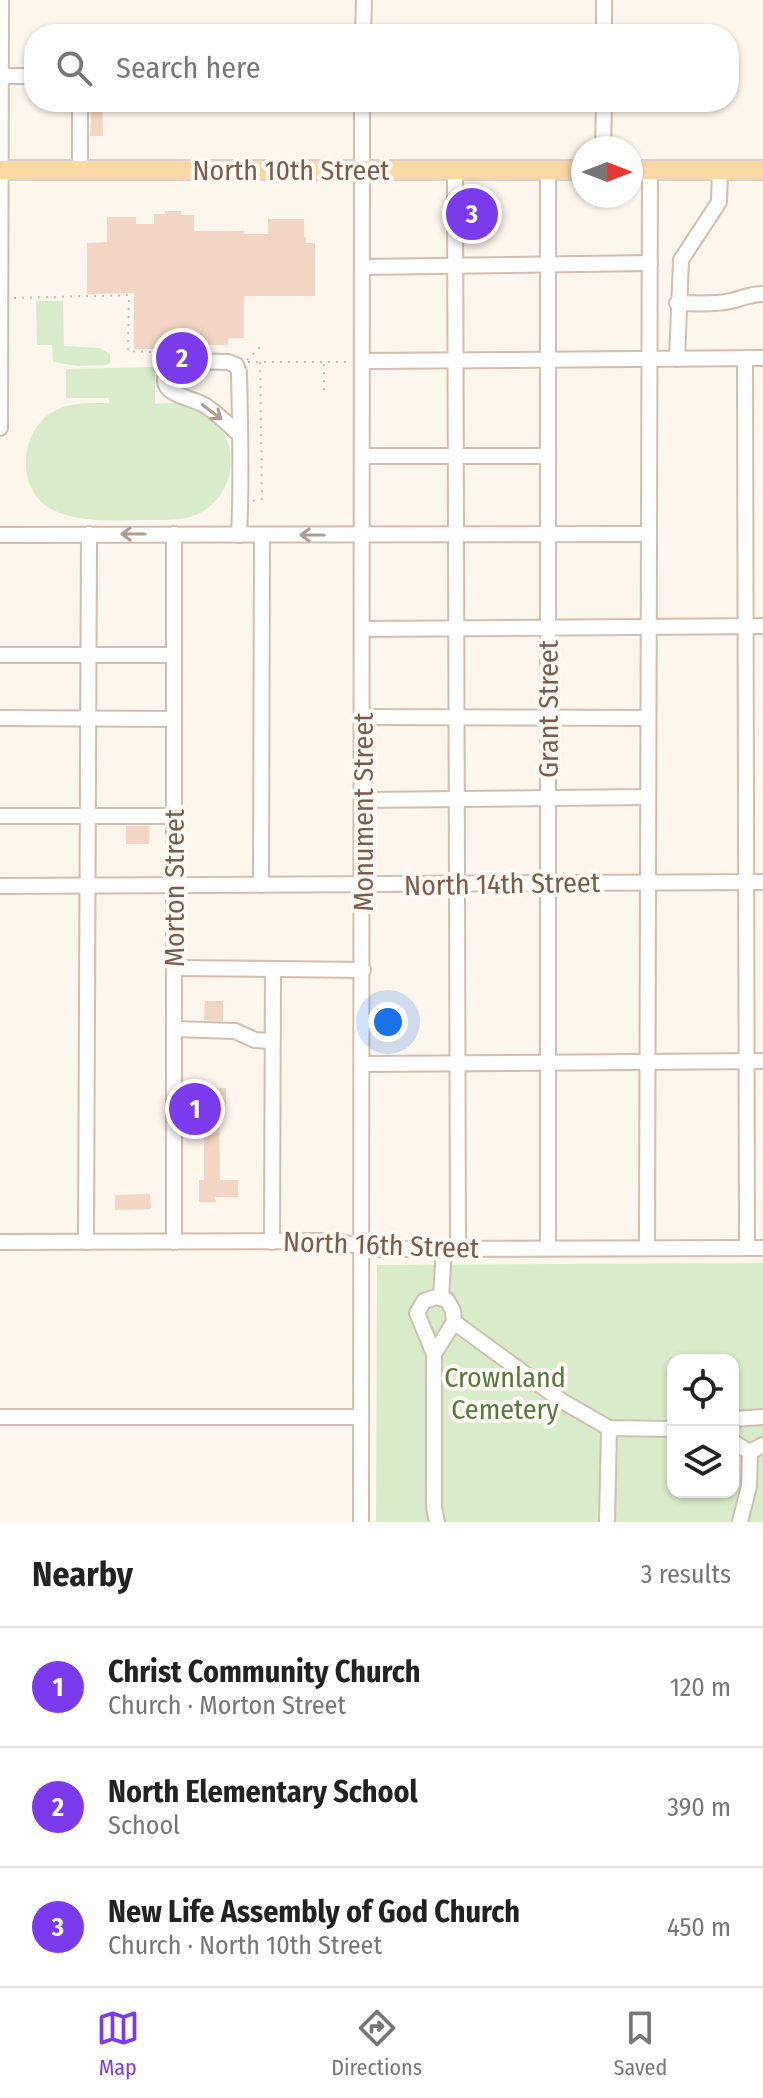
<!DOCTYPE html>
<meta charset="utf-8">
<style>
:root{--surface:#fff;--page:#f2f2f2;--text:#222;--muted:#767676;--line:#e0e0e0;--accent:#7c3aed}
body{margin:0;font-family:"Fira Sans Condensed",sans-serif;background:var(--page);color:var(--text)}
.controls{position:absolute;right:24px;bottom:24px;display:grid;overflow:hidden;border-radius:16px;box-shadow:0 2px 6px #0004}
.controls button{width:72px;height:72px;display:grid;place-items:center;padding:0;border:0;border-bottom:2px solid var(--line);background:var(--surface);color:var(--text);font:40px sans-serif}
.compass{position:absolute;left:571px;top:136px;width:72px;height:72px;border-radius:50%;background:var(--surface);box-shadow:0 2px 6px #0004;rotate:90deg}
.you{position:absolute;left:388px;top:1022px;width:28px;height:28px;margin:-20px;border:6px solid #fff;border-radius:50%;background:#1a73e8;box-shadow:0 0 0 12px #1a73e833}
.badge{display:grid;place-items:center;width:52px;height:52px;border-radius:50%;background:var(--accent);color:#fff;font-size:26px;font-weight:700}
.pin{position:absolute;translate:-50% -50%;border:4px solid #fff;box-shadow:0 2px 8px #0006}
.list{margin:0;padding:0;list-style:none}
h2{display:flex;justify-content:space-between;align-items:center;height:104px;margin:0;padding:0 32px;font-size:34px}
h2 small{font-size:26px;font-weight:400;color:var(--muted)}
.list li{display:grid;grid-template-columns:52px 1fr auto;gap:24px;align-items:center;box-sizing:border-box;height:120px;padding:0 32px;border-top:2px solid var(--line)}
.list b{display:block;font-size:30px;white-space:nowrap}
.list p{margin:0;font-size:26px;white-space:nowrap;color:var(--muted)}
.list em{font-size:26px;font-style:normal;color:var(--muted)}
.icon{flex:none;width:44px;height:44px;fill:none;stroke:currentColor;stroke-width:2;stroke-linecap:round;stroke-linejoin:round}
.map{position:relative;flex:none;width:763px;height:1522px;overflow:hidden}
.search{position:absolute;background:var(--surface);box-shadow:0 2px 6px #0004;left:24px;right:24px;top:24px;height:88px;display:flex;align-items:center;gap:20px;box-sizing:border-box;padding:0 28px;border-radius:32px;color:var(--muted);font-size:30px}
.sheet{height:464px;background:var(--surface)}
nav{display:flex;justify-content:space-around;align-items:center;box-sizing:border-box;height:112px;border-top:2px solid var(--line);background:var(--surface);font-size:22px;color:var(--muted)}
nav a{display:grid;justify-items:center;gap:4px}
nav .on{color:var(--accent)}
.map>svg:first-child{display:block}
</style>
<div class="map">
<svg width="763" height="1522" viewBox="0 0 763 1522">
<rect width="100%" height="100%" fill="#fdf6ec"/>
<g fill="#d8ecc9" fill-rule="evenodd">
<path d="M 36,301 L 63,301 L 64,346 L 99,348 L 110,354 L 110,363 L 106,365 L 78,366 L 53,362 L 52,345 L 37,345 Z"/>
<path d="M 155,367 L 155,404 C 168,403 184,401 197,407 C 242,429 242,492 198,514 C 183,521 166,520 150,520 C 119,520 82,524 53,510 C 14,491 19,428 56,410 C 72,402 92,403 110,403 L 108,398 L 66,398 L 66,369 Z"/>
<path d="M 763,1263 L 763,1522 L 376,1522 L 377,1265 ZM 673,1360 L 733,1360 L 733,1492 L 673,1492 Z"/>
</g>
<g fill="#f3d5c3">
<path d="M 92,102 L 102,102 L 103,136 L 90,136 Z"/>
<path d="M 165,211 L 181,211 L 181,215 L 194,215 L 194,231 L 244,231 L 244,234 L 268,234 L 268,219 L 304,219 L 304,237 L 306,237 L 306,243 L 315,243 L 315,296 L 244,296 L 244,338 L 228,338 L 228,345 L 203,345 L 203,350 L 184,350 L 169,353 L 154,353 L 154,349 L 134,349 L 134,293 L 87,294 L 87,243 L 107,242 L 107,217 L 136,217 L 136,224 L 154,224 L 154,214 L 165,214 Z"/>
<rect x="126" y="826" width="23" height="18"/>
<path d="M 205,1001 L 223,1001 L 223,1021 L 204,1020 Z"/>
<path d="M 204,1088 L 226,1088 L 226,1106 L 219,1106 L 220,1180 L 238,1180 L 238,1197 L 215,1197 L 216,1202 L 199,1202 L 199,1180 L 204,1180 Z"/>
<path d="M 150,1194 L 151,1209 L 115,1210 L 115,1195 Z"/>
</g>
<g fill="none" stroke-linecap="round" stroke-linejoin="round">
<g stroke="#d1beb0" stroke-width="18">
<g id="minor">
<path d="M 363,34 L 364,0"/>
<path d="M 604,34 L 604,0"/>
<path d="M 0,76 L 34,76"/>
<path d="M 80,102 L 80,171"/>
<path d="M 603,148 L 604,102"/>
<path d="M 455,170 L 458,1249"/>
<path d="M 362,267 L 650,263"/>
<path d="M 677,303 C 695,303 713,305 731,301 C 743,298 750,294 763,294"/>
<path d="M 677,359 L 681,260 L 719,202 L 720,170"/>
<path d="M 745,359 L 747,1248"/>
<path d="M 363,361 L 763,358"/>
<path d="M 0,428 L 1,0"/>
<path d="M 362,456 L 548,456"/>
<path d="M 174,534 L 174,1242"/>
<path d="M 0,535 L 649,534"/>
<path d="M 239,535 C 242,481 240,426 239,372 L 236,365 L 228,362 L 178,361 L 172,363 C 149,395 188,395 206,406 C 218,414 229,425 240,435"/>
<path d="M 362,629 L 763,626"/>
<path d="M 0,655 L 174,655"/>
<path d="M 363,717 L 648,718"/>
<path d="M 0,718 L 174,719"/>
<path d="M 363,800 L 648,797"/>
<path d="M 0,816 L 174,816"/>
<path d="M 261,885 L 262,535"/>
<path d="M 0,886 L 763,882"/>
<path d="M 174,968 L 363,970"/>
<path d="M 174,1029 L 235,1031 L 255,1040 L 271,1041"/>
<path d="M 362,1064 L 763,1061"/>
<path d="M 0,1242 L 336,1241 L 371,1249 L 763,1248"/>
<path d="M 86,1242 L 89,534"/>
<path d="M 272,1242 L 273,970"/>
<path d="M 548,1248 L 548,170"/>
<path d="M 647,1248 L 650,170"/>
<path d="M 441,1298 L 444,1249"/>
<path d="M 454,1322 L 562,1401 L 609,1428 L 673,1429"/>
<path d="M 434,1354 L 454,1322 L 453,1311 L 447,1300 L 436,1297 L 424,1301 L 417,1313 L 434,1354 L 434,1508 L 437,1522"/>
<path d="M 0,1417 L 361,1417"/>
<path d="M 733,1419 L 763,1417"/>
<path d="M 733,1442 L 750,1452 L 763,1445"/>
<path d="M 361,1522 L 362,102"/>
<path d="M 607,1522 L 609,1428"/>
<path d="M 740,1522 L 749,1486 L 750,1452"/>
</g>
</g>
<g stroke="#dad1cd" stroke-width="22">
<g id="major">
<path d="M 0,170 L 583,170"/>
<path d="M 631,170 L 763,170"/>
</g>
</g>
<g stroke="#d9b8a5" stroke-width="2" stroke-dasharray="2 6" stroke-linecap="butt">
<path d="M 14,298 L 129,295 L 128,351 L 151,352 L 162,357"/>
<path d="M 247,360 L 263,344"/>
<path d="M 248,362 L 350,362"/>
<path d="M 324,364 L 324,390"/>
<path d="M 253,501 L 262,499 L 260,362"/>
</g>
<use href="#minor" stroke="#fff" stroke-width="14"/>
<use href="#major" stroke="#fbd9a5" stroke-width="18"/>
</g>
<defs><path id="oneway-shaft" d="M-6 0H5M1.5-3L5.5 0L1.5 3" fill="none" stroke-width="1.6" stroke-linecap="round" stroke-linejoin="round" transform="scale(2)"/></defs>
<g stroke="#af9d94">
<use href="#oneway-shaft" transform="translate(212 412) rotate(37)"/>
<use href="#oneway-shaft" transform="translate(133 534) rotate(180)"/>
<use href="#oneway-shaft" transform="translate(312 535) rotate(-180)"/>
</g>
<g text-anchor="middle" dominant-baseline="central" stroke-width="8" stroke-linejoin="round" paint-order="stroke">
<g font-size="28" fill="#7a5c4d" stroke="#fffaf3">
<text x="291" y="170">North 10th Street</text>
<text transform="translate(548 709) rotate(-90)">Grant Street</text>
<text transform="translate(363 812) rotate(-90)">Monument Street</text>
<text transform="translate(502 884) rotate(-1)">North 14th Street</text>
<text transform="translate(174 888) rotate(-90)">Morton Street</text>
<text transform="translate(381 1245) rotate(2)">North 16th Street</text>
</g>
<g font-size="28" fill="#537a41" stroke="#fffaf3">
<text x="505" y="1377">Crownland<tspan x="505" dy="32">Cemetery</tspan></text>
</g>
</g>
</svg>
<div class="controls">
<button><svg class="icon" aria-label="locate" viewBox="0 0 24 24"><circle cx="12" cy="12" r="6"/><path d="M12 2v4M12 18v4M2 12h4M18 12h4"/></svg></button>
<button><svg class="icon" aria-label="layers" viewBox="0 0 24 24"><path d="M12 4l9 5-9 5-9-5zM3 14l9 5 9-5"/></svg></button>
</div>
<svg class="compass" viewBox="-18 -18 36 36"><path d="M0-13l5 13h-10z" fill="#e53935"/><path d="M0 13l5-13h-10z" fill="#767676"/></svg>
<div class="you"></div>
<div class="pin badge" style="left:195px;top:1109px">1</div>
<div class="pin badge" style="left:182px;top:358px">2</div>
<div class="pin badge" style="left:472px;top:214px">3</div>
<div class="search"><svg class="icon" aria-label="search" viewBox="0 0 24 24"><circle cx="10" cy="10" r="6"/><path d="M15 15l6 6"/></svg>Search here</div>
</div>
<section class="sheet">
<h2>Nearby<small>3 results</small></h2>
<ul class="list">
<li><span class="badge">1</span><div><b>Christ Community Church</b><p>Church · Morton Street</p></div><em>120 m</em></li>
<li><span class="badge">2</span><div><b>North Elementary School</b><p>School</p></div><em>390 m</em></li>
<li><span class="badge">3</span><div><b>New Life Assembly of God Church</b><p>Church · North 10th Street</p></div><em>450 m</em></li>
</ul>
</section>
<nav>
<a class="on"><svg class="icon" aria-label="map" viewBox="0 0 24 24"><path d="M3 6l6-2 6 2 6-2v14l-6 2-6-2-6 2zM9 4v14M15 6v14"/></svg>Map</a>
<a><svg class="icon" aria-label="directions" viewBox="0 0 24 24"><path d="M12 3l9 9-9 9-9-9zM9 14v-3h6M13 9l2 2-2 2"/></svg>Directions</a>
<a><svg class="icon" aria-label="saved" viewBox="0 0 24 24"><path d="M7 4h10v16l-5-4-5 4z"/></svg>Saved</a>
</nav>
